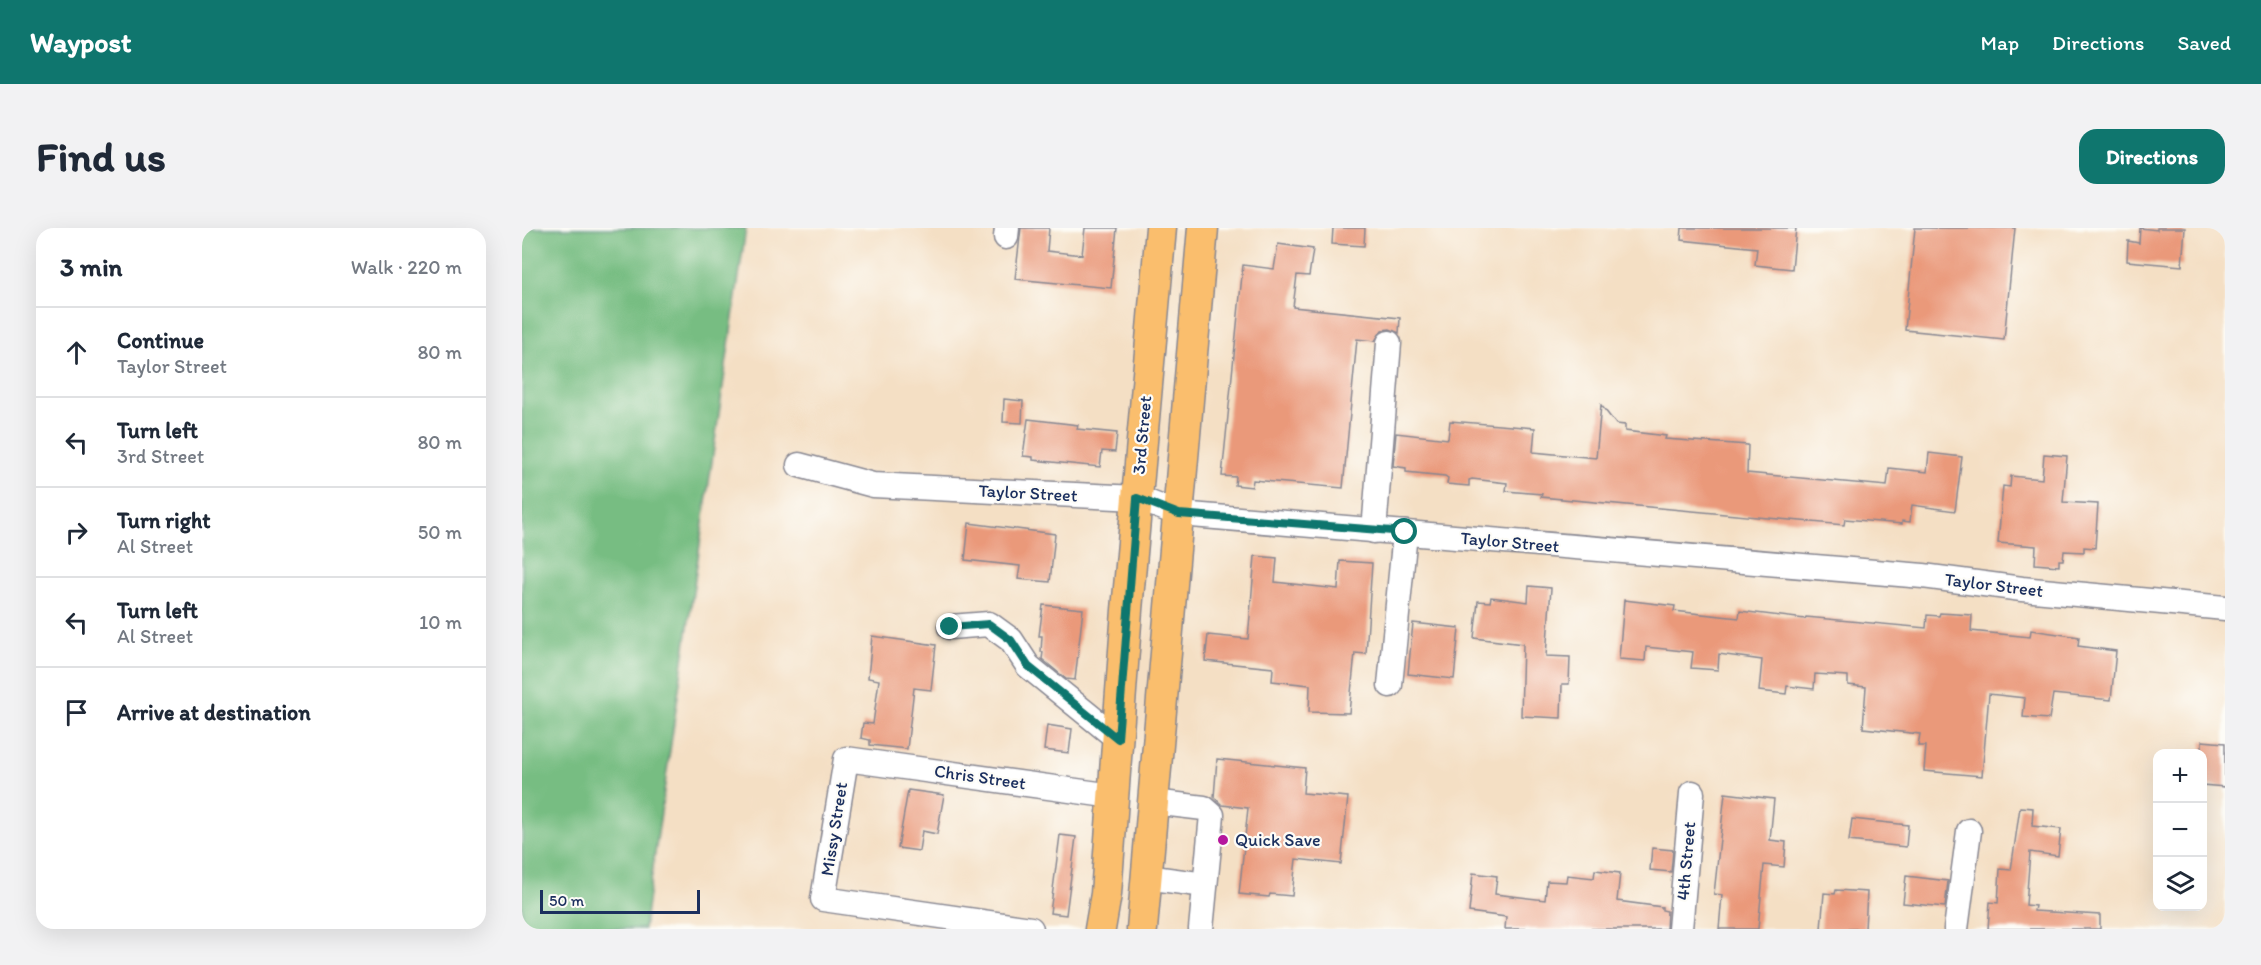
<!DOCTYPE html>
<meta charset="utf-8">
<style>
:root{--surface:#fff;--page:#f2f2f3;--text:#1f2937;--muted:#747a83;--line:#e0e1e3;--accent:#0f766e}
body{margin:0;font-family:Itim,sans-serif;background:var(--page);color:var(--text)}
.controls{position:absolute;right:18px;bottom:18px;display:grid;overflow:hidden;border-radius:12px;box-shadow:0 6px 24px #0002}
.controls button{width:54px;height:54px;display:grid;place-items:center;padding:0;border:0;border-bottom:2px solid var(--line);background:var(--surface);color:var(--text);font:30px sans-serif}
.scale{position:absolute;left:18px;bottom:15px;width:160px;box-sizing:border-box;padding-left:6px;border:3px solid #1b2f5e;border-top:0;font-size:16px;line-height:21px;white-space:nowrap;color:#1b2f5e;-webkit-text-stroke:4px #fdfcf7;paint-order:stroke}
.stop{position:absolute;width:18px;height:18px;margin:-14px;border:4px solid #0f766e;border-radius:50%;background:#fff}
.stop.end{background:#0f766e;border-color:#fff;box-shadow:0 2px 6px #0008}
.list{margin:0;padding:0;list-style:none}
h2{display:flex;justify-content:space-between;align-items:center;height:78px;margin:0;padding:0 24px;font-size:26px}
h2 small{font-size:20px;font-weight:400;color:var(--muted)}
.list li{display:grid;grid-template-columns:39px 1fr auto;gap:18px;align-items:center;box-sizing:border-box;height:90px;padding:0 24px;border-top:2px solid var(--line)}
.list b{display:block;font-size:22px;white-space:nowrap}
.list p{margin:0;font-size:20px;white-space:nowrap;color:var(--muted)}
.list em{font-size:20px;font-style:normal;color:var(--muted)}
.icon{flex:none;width:33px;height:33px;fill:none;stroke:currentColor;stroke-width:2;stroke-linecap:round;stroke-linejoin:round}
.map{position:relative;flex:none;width:1703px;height:701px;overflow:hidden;border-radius:18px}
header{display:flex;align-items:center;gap:36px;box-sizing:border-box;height:84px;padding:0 30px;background:var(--accent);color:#fff}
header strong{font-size:28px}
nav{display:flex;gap:33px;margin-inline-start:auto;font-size:21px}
.intro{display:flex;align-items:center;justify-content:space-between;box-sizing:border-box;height:144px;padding:0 36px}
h1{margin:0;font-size:42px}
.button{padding:15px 27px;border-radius:18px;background:var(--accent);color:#fff;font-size:21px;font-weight:700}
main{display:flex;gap:36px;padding:0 36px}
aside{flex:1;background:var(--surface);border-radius:18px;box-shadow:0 6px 24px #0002}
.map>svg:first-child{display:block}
</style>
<header>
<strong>Waypost</strong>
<nav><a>Map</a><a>Directions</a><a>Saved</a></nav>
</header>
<div class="intro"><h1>Find us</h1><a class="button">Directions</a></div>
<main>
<aside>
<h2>3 min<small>Walk · 220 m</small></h2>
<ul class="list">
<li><svg class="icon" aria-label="ahead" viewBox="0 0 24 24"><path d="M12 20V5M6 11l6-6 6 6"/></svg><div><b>Continue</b><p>Taylor Street</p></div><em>80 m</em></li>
<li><svg class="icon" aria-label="left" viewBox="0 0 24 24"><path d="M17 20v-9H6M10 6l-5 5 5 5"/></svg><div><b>Turn left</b><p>3rd Street</p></div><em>80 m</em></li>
<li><svg class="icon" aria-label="right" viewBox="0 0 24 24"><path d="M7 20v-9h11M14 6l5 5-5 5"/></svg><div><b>Turn right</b><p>Al Street</p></div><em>50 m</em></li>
<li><svg class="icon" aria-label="left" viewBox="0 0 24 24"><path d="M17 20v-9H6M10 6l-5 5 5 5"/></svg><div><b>Turn left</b><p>Al Street</p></div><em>10 m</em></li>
<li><svg class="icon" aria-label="arrive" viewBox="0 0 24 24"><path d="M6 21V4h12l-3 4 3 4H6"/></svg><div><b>Arrive at destination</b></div></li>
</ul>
</aside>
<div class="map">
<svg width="1703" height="701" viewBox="0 0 1703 701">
<rect width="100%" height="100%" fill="#fdfcf7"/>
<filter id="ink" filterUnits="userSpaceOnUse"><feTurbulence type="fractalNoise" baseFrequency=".0167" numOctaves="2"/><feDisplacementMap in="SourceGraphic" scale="12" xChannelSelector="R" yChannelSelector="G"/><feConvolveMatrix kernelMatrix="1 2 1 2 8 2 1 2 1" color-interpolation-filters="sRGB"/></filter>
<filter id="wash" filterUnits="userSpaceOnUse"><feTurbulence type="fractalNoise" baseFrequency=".008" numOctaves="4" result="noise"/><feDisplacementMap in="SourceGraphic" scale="24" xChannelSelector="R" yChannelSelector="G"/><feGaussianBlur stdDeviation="1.35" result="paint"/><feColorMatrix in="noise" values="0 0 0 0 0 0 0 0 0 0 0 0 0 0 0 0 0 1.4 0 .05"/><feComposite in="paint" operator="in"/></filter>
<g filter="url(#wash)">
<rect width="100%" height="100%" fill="#f4dfc4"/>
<path fill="#77bd82" stroke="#497670" stroke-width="1.5" d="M 0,0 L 224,0 L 122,701 L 0,701 Z"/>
<g id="blocks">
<g fill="#ea997a">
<path d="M 499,0 L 527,0 L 525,23 L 560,27 L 563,0 L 595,0 L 589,60 L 493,51 Z"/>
<path d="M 811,0 L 843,0 L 842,18 L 810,16 Z"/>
<path d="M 1160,0 L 1274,0 L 1270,41 L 1233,37 L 1235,20 L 1159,12 Z"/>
<path d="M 1393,0 L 1493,0 L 1482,112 L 1383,102 Z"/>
<path d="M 1618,0 L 1635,2 L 1635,0 L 1663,0 L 1660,38 L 1605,33 L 1606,13 L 1617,15 Z"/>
<path d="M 756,16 L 791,21 L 787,48 L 775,47 L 771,79 L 878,90 L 877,105 L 868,101 L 860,102 L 853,113 L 835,111 L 821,260 L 731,252 L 730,259 L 713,257 L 714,249 L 700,248 L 721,37 L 752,41 Z"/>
<path d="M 482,171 L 501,173 L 500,195 L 481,194 Z"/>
<path d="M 1079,177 L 1094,196 L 1103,197 L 1103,203 L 1144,208 L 1143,211 L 1226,217 L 1225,245 L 1365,258 L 1367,240 L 1405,244 L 1407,225 L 1440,229 L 1433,283 L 1390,277 L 1388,294 L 1380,293 L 1380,296 L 1323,291 L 1322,297 L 1019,269 L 1020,266 L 984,263 L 985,255 L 950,251 L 947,252 L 947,258 L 925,256 L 926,250 L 923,248 L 884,244 L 884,240 L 871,238 L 874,205 L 926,211 L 928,193 L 1013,200 L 1011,224 L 1074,230 Z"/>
<path d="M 506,191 L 556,197 L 555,201 L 595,205 L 593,224 L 580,223 L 578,239 L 511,232 L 511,229 L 501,228 Z"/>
<path d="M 1522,226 L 1545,228 L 1541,274 L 1576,276 L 1573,320 L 1562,319 L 1562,324 L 1542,323 L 1541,332 L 1537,332 L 1537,338 L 1513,336 L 1514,318 L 1476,315 L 1481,258 L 1488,259 L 1489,248 L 1520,251 Z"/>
<path d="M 447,295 L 533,306 L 528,354 L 496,351 L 498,338 L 443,332 Z"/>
<path d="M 733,328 L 755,330 L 753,354 L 816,361 L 818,333 L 850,335 L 844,426 L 833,425 L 827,485 L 787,484 L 788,457 L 750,453 L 751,440 L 683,433 L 686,407 L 726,411 Z"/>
<path d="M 1007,358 L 1029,360 L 1024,428 L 1048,429 L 1047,456 L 1040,456 L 1039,490 L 999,488 L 1001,416 L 952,410 L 956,373 L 968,374 L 969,369 L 1006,374 Z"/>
<path d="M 1102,372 L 1153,378 L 1152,383 L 1217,390 L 1218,383 L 1283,391 L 1284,389 L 1404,400 L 1405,387 L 1417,388 L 1418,385 L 1450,387 L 1449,403 L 1508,409 L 1509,402 L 1557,409 L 1556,418 L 1594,423 L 1589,472 L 1531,466 L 1527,491 L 1501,489 L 1503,470 L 1467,466 L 1460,548 L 1402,543 L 1404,518 L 1396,518 L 1398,506 L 1341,500 L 1344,459 L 1326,457 L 1326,448 L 1293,446 L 1292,461 L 1265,458 L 1264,466 L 1237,463 L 1240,432 L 1197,426 L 1196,442 L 1169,440 L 1171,424 L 1124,419 L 1123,433 L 1097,431 Z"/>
<path d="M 521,377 L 561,381 L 553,452 L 544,451 L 520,431 L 521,424 L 519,424 L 520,408 L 517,408 Z"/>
<path d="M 891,395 L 937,400 L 932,451 L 886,446 Z"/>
<path d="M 350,408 L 414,417 L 409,462 L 392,460 L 385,521 L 348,517 L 348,512 L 339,510 L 341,495 L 351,496 L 357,452 L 346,450 Z"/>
<path d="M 525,497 L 550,501 L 547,525 L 522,522 Z"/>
<path d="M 1680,513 L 1703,515 L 1703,559 L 1680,557 Z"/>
<path d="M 695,531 L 783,540 L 781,565 L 826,569 L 819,636 L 774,631 L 770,668 L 748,666 L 747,669 L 717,666 L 726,580 L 700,577 L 692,569 Z"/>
<path d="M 386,562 L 422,567 L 415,606 L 400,603 L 397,623 L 376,620 Z"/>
<path d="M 1203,565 L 1252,571 L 1248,612 L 1264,614 L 1262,639 L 1242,637 L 1236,701 L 1197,701 L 1200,667 L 1192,666 Z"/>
<path d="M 1498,579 L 1511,580 L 1510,598 L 1539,601 L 1536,628 L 1508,624 L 1504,677 L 1513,678 L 1512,683 L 1578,687 L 1578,701 L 1466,701 L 1468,674 L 1476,675 L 1478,641 L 1489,642 Z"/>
<path d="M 1330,591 L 1386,597 L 1384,619 L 1327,613 Z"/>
<path d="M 538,607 L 554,609 L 544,687 L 528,685 Z"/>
<path d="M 1130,620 L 1151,622 L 1149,644 L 1128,642 Z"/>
<path d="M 1073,642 L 1098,645 L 1095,673 L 1140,679 L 1140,682 L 1145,683 L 1144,701 L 983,701 L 984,689 L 947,684 L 951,645 L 975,648 L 973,666 L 1023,672 L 1025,653 L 1044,654 L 1045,647 L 1072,650 Z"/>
<path d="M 1384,648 L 1426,653 L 1423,679 L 1381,675 Z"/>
<path d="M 1314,662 L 1345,664 L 1343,701 L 1299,701 L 1302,665 L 1313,666 Z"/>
</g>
</g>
</g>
<g filter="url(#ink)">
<use href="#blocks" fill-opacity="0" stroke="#888791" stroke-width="1.5"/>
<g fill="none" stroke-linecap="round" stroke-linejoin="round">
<g stroke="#888791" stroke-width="27">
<g id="minor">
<path d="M 484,9 L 485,0"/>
<path d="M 277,237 L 351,257 L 615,270 L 657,286 L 1401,348 L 1500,361 L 1703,380"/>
<path d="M 852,303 L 867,115"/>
<path d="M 428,399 L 467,396 L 489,412 L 506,438 L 596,511"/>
<path d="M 868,457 L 883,305"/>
<path d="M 631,574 L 682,580 L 690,587 L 679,701"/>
<path d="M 624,649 L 683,657"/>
<path d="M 509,701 L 301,671 L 324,531 L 591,568"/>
<path d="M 1158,701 L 1170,565"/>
<path d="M 1434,701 L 1447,603"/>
</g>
</g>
<g stroke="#888791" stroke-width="33">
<g id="major">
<path d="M 578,701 L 584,666 L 605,382 L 639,0"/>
<path d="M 620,701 L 681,0"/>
</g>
</g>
<use href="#minor" stroke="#fff" stroke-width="24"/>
<use href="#major" stroke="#fabe6d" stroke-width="30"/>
</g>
</g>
<g fill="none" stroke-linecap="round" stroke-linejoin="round" filter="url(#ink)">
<path stroke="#0f766e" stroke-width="8" d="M 428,399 L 467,396 L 489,412 L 506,438 L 596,511 L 615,270 L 657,286 L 883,304"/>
</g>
<circle fill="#b5179e" stroke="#fdfcf7" stroke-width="2" cx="701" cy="612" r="6"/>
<g text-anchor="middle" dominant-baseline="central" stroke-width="4.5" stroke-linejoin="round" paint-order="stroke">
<g font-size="18" fill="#1b2f5e" stroke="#fdfcf7">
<text transform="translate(620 207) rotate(-85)">3rd Street</text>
<text transform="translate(506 265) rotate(3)">Taylor Street</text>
<text transform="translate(988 314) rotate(5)">Taylor Street</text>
<text transform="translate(1472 357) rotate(7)">Taylor Street</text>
<text transform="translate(458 549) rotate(8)">Chris Street</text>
<text transform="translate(312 601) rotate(-81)">Missy Street</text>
<text transform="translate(1164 633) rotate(-85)">4th Street</text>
</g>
<g font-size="18" fill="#1b2f5e" stroke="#fdfcf7" text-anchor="start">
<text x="713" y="612">Quick Save</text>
</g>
</g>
</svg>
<div class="controls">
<button>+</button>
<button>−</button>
<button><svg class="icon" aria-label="layers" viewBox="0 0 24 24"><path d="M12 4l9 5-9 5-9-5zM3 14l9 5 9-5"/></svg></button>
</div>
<div class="scale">50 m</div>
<div class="stop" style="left:883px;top:304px"></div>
<div class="stop end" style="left:428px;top:399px"></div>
</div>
</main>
